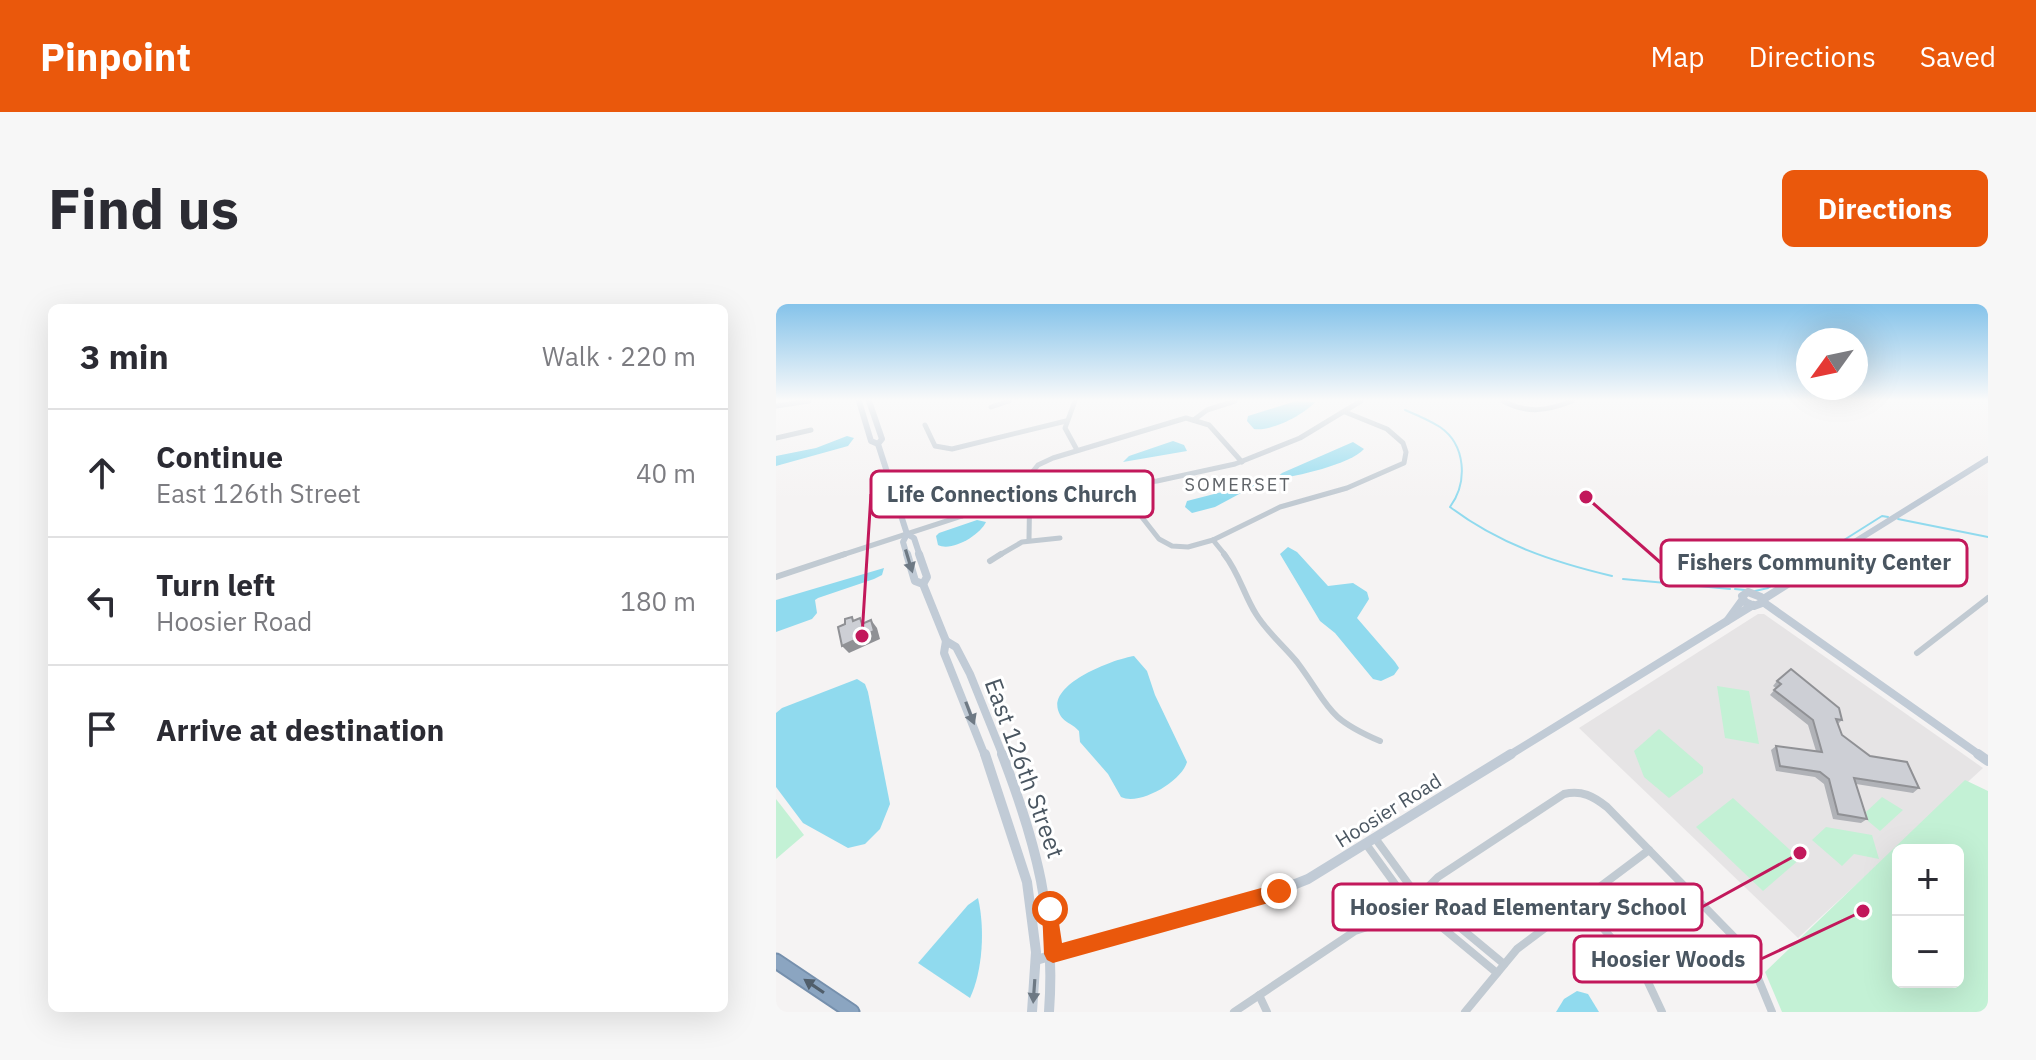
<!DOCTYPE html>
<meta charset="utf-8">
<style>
:root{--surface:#fff;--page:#f7f7f7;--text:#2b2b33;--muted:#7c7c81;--line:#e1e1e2;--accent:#ea580c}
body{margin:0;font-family:"IBM Plex Sans",sans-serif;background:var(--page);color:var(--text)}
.controls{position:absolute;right:24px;bottom:24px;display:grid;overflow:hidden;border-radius:12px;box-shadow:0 8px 32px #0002}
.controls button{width:72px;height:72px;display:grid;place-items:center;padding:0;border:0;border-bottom:2px solid var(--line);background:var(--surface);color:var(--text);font:40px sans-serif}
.compass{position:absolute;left:1020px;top:24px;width:72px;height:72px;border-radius:50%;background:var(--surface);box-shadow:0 8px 32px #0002;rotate:237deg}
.stop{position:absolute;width:24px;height:24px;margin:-18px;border:6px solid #ea580c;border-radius:50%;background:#fff}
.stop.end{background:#ea580c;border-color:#fff;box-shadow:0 2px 8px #0008}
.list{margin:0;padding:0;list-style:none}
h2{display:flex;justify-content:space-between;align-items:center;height:104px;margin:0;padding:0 32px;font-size:34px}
h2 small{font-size:26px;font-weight:400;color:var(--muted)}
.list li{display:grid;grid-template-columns:52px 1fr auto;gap:24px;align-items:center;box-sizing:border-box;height:128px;padding:0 32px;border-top:2px solid var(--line)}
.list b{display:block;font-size:30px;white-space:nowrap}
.list p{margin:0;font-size:26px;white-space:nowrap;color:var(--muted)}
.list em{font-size:26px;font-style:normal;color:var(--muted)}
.icon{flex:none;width:44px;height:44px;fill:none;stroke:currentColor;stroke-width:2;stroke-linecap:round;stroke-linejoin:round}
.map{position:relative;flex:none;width:1212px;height:708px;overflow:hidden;border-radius:12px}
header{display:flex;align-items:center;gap:48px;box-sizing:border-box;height:112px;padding:0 40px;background:var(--accent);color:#fff}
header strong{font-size:38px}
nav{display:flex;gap:44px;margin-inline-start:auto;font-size:28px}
.intro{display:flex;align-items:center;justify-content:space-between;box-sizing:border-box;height:192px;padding:0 48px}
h1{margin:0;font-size:56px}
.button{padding:20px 36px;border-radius:12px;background:var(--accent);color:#fff;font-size:28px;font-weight:700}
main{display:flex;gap:48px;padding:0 48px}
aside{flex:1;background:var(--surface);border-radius:12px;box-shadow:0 8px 32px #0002}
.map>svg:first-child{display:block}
</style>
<header>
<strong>Pinpoint</strong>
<nav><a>Map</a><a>Directions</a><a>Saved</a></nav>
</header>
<div class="intro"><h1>Find us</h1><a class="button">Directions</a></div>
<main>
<aside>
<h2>3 min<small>Walk · 220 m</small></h2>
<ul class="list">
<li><svg class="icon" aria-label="ahead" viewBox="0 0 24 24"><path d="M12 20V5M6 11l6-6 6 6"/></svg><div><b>Continue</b><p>East 126th Street</p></div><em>40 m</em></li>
<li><svg class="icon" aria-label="left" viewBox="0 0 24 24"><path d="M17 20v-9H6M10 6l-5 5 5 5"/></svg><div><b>Turn left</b><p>Hoosier Road</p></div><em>180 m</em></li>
<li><svg class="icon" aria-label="arrive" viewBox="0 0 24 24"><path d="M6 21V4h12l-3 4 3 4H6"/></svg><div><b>Arrive at destination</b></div></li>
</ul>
</aside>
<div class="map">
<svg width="1212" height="708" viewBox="0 0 1212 708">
<rect width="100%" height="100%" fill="#f5f3f3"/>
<path fill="#e6e4e5" d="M 982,310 L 988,310 L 1207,464 L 1022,634 L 803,424 Z"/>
<g fill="#c3f1d5" fill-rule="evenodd">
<path d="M 941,382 L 973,387 L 983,440 L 949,434 Z"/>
<path d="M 883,425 L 927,463 L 927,469 L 893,494 L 868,473 L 858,447 Z"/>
<path d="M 1189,476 L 1212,487 L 1212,708 L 1006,708 L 989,668 ZM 1122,546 L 1182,546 L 1182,678 L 1122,678 Z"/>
<path d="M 1106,493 L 1127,506 L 1104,527 L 1092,517 L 1090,508 Z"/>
<path d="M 957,494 L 1024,555 L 987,587 L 920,523 Z"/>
<path d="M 0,495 L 28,531 L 0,555 Z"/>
<path d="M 1050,523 L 1096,531 L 1103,555 L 1078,550 L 1066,562 L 1036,536 Z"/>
</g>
<g fill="#90daee">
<path d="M 520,97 L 539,98 C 529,110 495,128 478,125 L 471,117 L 472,112 Z"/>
<path d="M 71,132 L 78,134 L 72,142 L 0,162 L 0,152 L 40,144 Z"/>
<path d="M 397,137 L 408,141 L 411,147 L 347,158 L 353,152 Z"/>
<path d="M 577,138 L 588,145 C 575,160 519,173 499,175 L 506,169 Z"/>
<path d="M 473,181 L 480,181 L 439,203 L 416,209 L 409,203 L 411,197 Z"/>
<path d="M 201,216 L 210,218 C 204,231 176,248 162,241 L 160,232 L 163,229 Z"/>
<path d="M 512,243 L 521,248 L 552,282 L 577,279 L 591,288 L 593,295 L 581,314 L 619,358 L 623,364 L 618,371 L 605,377 L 597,375 L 559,329 L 544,317 L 504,250 Z"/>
<path d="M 108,264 L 106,271 L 98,275 L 42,294 L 39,296 L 41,309 L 36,315 L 0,328 L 0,296 Z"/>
<path d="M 358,352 L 371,367 L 379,391 L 411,458 C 406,477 364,502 345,493 L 332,470 L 304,438 L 303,427 C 295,418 286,419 282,406 C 274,379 338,355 358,352 Z"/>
<path d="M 81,375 L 89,380 L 92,388 L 114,500 L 104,525 L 89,540 L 72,544 L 27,519 L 0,483 L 0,409 L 6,404 Z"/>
<path d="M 202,594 C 209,624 207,666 194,694 L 142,659 L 192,601 Z"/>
<path d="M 801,687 L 812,690 L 823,708 L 780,708 L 788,695 Z"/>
</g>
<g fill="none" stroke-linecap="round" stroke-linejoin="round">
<g stroke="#90daee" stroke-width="2">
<path d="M 629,106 C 641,111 653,116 664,123 C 690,141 692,178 674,203 C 723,240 777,258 836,272"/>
<path d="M 1122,215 L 1212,233"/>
<path d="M 847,275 L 954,285"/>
<path d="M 959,285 L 969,286"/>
<path d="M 979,287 L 992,284 L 1106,212 L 1112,213"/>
</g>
<g stroke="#7690ad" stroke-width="17">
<path id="highway" d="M 0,657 L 76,708"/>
</g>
<g stroke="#c1cad2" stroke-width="5">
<path d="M 299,97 L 289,124 L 301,146"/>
<path d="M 727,97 C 751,110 771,107 796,97"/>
<path d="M 0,102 L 33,97"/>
<path d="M 215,103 L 233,97"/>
<path d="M 419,115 L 431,106 L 459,97"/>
<path d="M 149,121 L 159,142 L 176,145 L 290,117"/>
<path d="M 0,134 L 35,126"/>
<path d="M 176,173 L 173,182 L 186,212"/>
<path d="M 355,181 L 354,198 L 383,235 L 396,242 L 412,243 L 437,236 L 504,203 L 571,184 L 628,159 L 630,148 L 627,139 L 611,125 L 569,108"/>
<path d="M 253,236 L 254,171 L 262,161 L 277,154 L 410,114 L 433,121 L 466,158"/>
<path d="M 437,236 L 450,252"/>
<path d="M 63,252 L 238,195 L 381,177 L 459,160 L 524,134 L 585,97"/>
<path d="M 222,252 L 246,238 L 284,234"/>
</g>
<g stroke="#c1cad2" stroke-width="6">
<path d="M 448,250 C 463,269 468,291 480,310 C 491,328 508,342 521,358 C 554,402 548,413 604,437"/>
<path d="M 214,257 L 225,250"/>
<path d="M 0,273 L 69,250"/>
<path d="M 1141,349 L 1212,294"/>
</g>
<g stroke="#c1cad2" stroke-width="8">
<path d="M 599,534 L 634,582 L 728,660"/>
<path d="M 590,540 L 627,591 L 721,669"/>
<path d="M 804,597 L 871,676 L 886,708"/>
<path d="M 483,691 L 491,708"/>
<path d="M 458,708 L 579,627 L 622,613 L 662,573 L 788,490 C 806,486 817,492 831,503 L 960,635 L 977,662 L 996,708"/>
<path d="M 689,708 L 741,645 L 873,546"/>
</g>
<g stroke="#c1cbd6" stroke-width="6">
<path d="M 83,97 L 95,137 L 102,140"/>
<path d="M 93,97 L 106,135 L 102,140 L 131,230 L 138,234 L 144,252"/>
<path d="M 131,230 L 127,238 L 131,252"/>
<path d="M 1056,252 L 1212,155"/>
</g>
<g stroke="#c1cbd6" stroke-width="8">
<path d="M 131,250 L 139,277 L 147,280 L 170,337 L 180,343 L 194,370 L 227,452"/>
<path d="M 143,250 L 151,273 L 147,280"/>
<path d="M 972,288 L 985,293 L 986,299 L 978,302 L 969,298 L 966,292 Z"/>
<path d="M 986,296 L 1059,250"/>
<path d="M 987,298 L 1205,452"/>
<path d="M 951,317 L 967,295"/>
<path d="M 170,337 L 168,349 L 209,452"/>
<path d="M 732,452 L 977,301"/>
</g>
<g stroke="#c1cbd6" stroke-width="10">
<path d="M 209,450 L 251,578 L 260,648 L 256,708"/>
<path d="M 226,450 C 260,538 280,613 273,708"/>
<path d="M 1202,450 L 1212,457"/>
<path d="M 260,656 L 489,592 L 532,575 L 735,450"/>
</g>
<use href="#highway" stroke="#8ba5c1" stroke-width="13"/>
</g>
<path fill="#b0b2b7" d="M 1001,377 L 1066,416 L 1062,420 L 1066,431 L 1094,452 L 1143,484 L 1137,489 L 1080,480 L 1091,515 L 1085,519 L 1057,515 L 1048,480 L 1039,473 L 1000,467 L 995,446 L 1000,442 L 1040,447 L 1032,421 L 994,391 L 1000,384 L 997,382 Z"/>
<path fill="#909195" d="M 95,316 L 101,324 L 104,335 L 73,349 L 66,342 Z"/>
<g fill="#cdcfd5" stroke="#909195" stroke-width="2">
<path d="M 76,313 L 77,317 L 84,314 L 86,320 L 95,316 L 98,327 L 66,342 L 62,323 L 69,320 L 69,315 Z"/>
<path d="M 1015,365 L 1063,404 L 1066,416 L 1060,415 L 1066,431 L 1094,452 L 1131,458 L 1143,484 L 1078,474 L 1091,515 L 1074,512 L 1062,510 L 1053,475 L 1044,468 L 1004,462 L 1000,442 L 1046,448 L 1037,416 L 998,386 L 1005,380 L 1001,377 Z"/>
</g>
<defs><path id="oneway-solid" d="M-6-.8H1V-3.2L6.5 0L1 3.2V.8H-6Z" transform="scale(2)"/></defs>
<g fill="#6e7984">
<use href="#oneway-solid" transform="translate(133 257) rotate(73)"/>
<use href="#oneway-solid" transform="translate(194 409) rotate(69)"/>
<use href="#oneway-solid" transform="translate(258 687) rotate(94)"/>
</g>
<use fill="#505e6b" href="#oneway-solid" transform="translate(38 682) rotate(-146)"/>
<linearGradient id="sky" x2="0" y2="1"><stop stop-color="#85c3ea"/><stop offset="0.49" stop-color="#fafafa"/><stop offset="1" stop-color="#fafafa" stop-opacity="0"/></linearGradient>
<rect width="1212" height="196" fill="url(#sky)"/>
<path fill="#ea580c" d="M 503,579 L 509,581 L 511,587 L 509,593 L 503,596 L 277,659 L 271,656 L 268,650 L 266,605 L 268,599 L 274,596 L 280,599 L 286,639 Z"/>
<g text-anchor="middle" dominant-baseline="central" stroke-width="6" stroke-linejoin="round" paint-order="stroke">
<g font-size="18" letter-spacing="2" fill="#5f6368" stroke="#fff">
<text x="462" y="180">SOMERSET</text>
</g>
<g font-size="20" fill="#4a5661" stroke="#fff">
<text transform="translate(612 506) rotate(-32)">Hoosier Road</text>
</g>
<g font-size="24" fill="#4a5661" stroke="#fff">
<text transform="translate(249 464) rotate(70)">East 126th Street</text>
</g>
</g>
<path fill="none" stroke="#c2185b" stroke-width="3" d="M86 332L95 190M810 193L885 259M1024 549L926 603M1087 607L985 655"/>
<g fill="#c2185b" stroke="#fff" stroke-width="3">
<circle cx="86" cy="332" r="8"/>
<circle cx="810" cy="193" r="8"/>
<circle cx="1024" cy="549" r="8"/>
<circle cx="1087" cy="607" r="8"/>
</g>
<g fill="#fff" stroke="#c2185b" stroke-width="3">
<rect x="95" y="167" width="282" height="46" rx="8"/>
<rect x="885" y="236" width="306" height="46" rx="8"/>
<rect x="557" y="580" width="369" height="46" rx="8"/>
<rect x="798" y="632" width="187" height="46" rx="8"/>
</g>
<g font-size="22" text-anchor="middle" font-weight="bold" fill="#4a5661">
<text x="236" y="198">Life Connections Church</text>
<text x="1038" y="266">Fishers Community Center</text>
<text x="742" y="611">Hoosier Road Elementary School</text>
<text x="892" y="663">Hoosier Woods</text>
</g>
</svg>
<div class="controls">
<button>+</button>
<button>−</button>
</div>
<svg class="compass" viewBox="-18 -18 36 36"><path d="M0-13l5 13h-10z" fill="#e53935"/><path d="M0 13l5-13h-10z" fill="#7c7c81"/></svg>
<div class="stop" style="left:274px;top:605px"></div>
<div class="stop end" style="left:503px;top:587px"></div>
</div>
</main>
